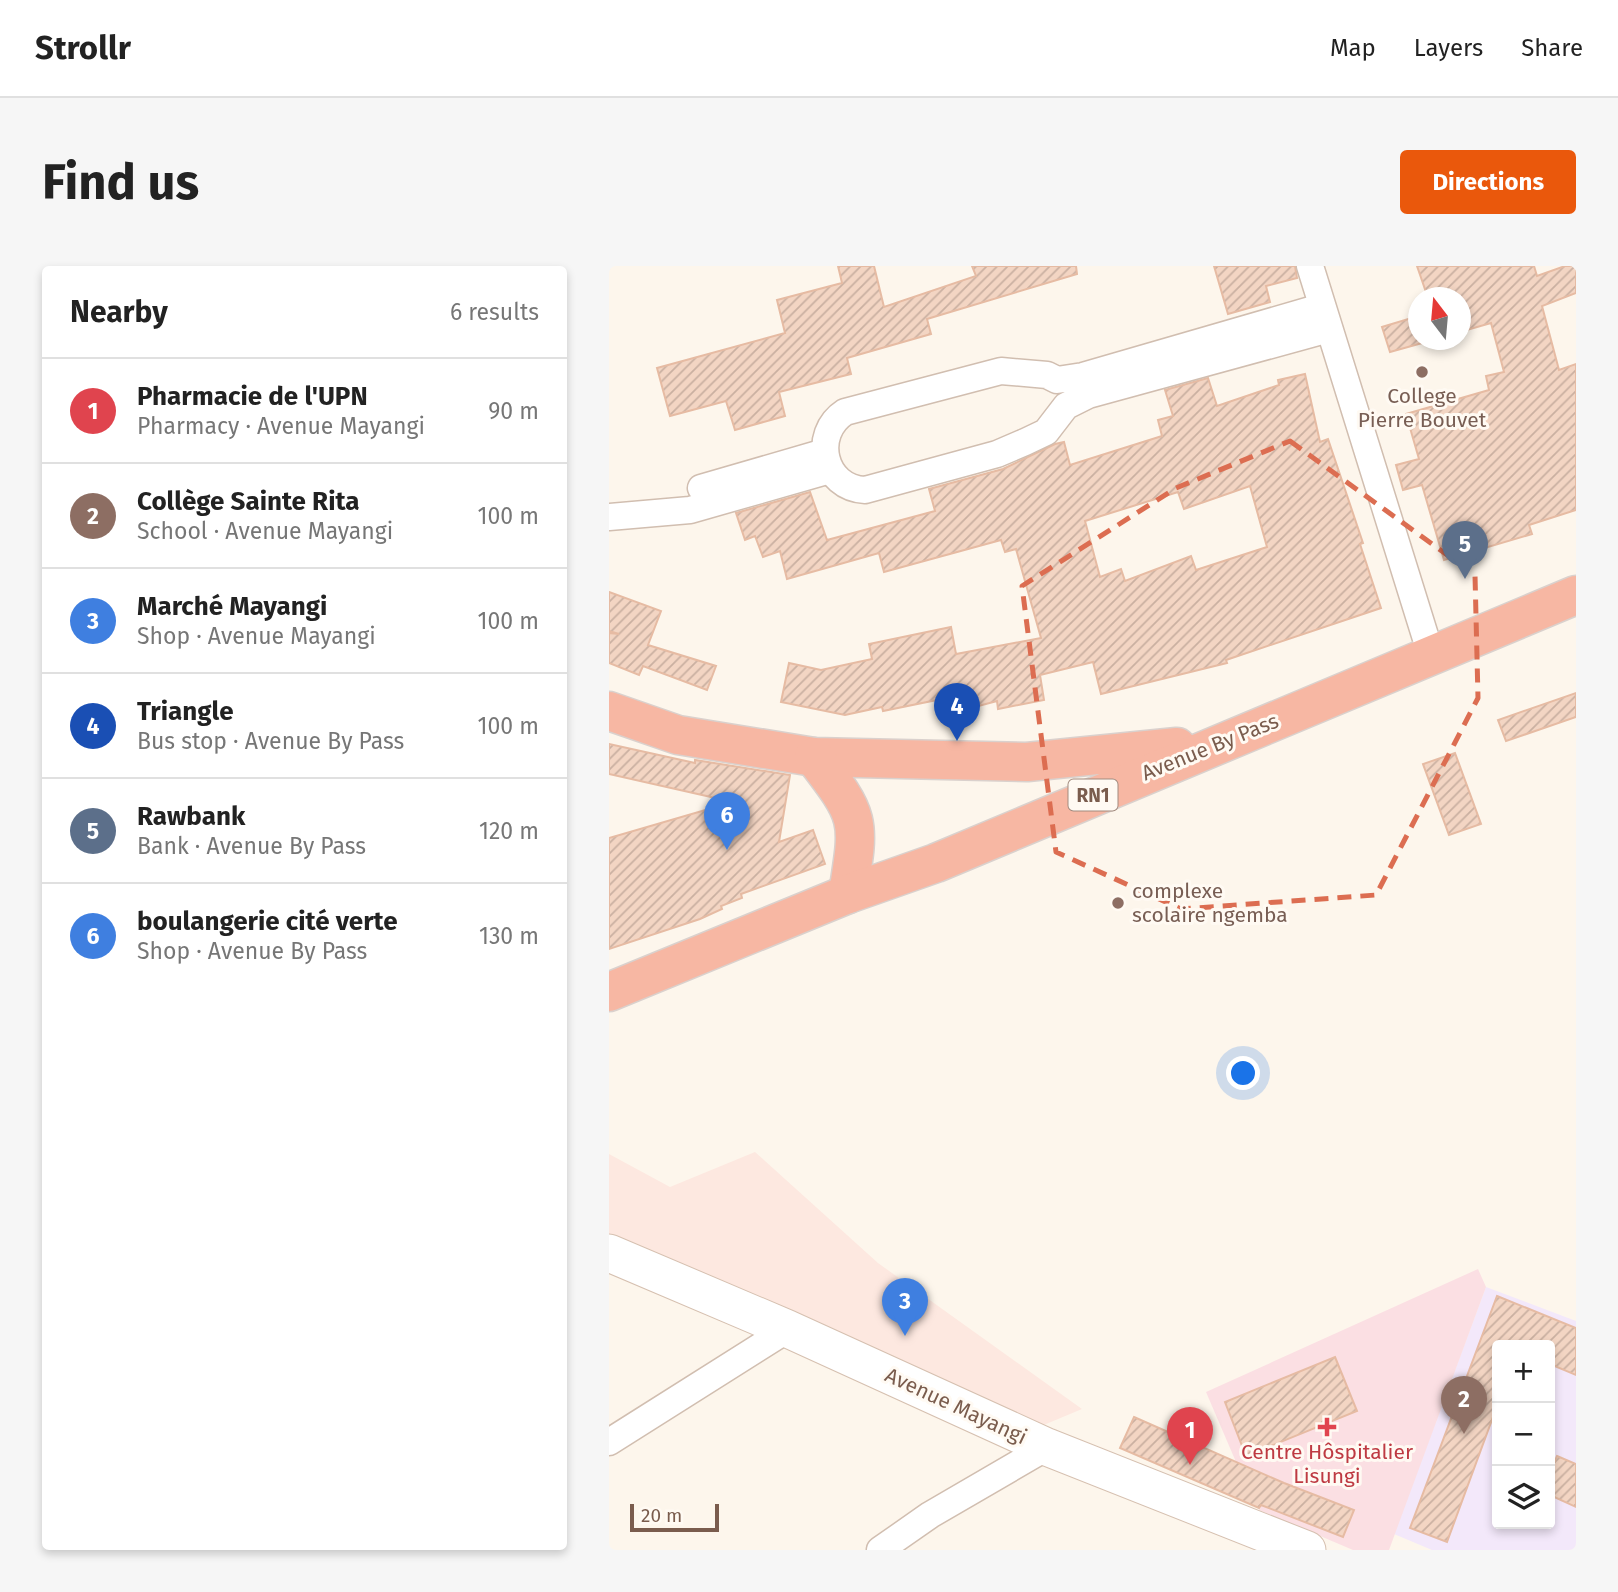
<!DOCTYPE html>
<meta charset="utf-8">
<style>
:root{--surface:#fff;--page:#f6f6f6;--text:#222;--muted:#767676;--line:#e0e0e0;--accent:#ea580c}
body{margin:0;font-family:"Fira Sans",sans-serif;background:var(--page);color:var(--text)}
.controls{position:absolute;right:21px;bottom:21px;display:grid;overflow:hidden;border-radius:7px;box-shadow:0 4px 10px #0003}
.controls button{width:63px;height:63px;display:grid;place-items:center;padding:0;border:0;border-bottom:2px solid var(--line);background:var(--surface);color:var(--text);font:35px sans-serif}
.compass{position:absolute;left:799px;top:21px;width:63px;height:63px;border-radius:50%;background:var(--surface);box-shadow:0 4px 10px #0003;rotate:344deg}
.scale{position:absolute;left:21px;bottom:18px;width:89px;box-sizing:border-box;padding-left:7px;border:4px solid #7a5c4d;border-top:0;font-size:19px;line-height:24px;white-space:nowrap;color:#7a5c4d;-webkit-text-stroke:5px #fffaf3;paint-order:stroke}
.you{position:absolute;left:635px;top:808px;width:24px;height:24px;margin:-18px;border:5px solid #fff;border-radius:50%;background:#1a73e8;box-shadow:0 0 0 10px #1a73e833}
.badge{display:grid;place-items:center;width:46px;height:46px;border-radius:50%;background:var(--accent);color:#fff;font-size:23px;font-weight:700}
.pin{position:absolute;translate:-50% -58px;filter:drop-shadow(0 2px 4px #0008)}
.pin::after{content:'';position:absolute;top:37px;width:24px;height:21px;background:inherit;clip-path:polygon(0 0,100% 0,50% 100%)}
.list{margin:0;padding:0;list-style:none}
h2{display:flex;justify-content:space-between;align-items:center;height:91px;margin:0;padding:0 28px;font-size:30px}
h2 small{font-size:23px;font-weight:400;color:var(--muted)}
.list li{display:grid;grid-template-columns:46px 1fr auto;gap:21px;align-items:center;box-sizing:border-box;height:105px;padding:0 28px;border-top:2px solid var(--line)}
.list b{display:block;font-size:26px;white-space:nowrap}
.list p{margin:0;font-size:23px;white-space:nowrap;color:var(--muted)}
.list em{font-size:23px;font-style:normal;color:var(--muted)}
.icon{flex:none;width:38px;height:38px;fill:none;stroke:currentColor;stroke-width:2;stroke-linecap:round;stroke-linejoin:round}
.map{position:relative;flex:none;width:967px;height:1284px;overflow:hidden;border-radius:7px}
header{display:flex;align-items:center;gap:42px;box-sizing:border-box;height:98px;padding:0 35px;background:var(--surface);border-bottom:2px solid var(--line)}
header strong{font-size:33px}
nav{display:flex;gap:38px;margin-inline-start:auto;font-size:24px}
.intro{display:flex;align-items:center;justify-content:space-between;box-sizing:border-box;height:168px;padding:0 42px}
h1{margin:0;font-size:49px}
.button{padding:18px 32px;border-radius:7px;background:var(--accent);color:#fff;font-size:24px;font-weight:700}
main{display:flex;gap:42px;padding:0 42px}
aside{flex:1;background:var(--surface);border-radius:7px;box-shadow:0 4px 10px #0003}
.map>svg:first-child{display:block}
</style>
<header>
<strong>Strollr</strong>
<nav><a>Map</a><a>Layers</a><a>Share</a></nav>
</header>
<div class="intro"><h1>Find us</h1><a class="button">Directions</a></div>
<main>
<aside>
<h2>Nearby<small>6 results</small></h2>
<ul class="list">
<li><span class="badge" style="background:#e0444e">1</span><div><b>Pharmacie de l'UPN</b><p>Pharmacy · Avenue Mayangi</p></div><em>90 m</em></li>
<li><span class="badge" style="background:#8d6e63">2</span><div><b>Collège Sainte Rita</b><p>School · Avenue Mayangi</p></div><em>100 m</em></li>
<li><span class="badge" style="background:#3f7fe0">3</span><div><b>Marché Mayangi</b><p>Shop · Avenue Mayangi</p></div><em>100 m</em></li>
<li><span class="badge" style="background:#1a4fb4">4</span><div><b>Triangle</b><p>Bus stop · Avenue By Pass</p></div><em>100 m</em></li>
<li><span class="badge" style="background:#5c6f8a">5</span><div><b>Rawbank</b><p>Bank · Avenue By Pass</p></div><em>120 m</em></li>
<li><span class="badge" style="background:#3f7fe0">6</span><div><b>boulangerie cité verte</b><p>Shop · Avenue By Pass</p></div><em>130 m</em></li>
</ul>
</aside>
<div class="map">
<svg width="967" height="1284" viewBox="0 0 967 1284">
<defs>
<pattern id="building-hatch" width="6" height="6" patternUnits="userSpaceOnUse" patternTransform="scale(1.75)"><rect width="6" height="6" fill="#f3d5c3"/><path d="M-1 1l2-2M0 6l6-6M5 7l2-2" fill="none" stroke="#cab0a1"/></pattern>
</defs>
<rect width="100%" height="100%" fill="#fdf6ec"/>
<path fill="#fde8e0" d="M 146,886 L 269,997 L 473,1143 L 430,1161 L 0,975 L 0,888 L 61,921 Z"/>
<path fill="#f3e8fa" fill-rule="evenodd" d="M 877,1021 L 967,1055 L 967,1284 L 823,1284 L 785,1268 ZM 888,1079 L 941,1079 L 941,1258 L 888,1258 Z"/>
<path fill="#fbdfe3" d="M 869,1003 L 877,1021 L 780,1284 L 744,1284 L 650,1244 L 664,1212 L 627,1196 L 597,1126 Z"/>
<g fill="url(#building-hatch)" stroke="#e6bba3" stroke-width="2" fill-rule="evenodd">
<path d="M 229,0 L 265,0 L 275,41 L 367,10 L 363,0 L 467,0 L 468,8 L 318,53 L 322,68 L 238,92 L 242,108 L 170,126 L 176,150 L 126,164 L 117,135 L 61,150 L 48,102 L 176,67 L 168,34 L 233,17 Z"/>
<path d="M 605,0 L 686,0 L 688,12 L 657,20 L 661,36 L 619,48 Z"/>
<path d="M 808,0 L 925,0 L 928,10 L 956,0 L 967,0 L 967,27 L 933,40 L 950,104 L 967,98 L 967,244 L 920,259 L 923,268 L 835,294 L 813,219 L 794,224 L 787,199 L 810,193 L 797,148 L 880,124 L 877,110 L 895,106 L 882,57 L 851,66 L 851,32 L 819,32 Z"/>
<path d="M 809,50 L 809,74 L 824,74 L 781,86 L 773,61 Z"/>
<path d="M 696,108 L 711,176 L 719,173 L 754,277 L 751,278 L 772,342 L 617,394 L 618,397 L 492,428 L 484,396 L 431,409 L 435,434 L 389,443 L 388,435 L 332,450 L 328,434 L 274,445 L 273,441 L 236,449 L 172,436 L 180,397 L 212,404 L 263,393 L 260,378 L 342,361 L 347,388 L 432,372 L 407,283 L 396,286 L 392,274 L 275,306 L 270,287 L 178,313 L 171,285 L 154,291 L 146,270 L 136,274 L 127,247 L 201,226 L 218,274 L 326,245 L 320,223 L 394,203 L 446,178 L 455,176 L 461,199 L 553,170 L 549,154 L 564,150 L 556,124 L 599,112 L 608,140 L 670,119 L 669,114 ZM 641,220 L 658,281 L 587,304 L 582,290 L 516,315 L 512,303 L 491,311 L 476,255 L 569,226 L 575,243 Z"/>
<path d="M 0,326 L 52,345 L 39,379 L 107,400 L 98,424 L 34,400 L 30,409 L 0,397 L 0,367 L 10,368 L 0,365 Z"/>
<path d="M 967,427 L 967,451 L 897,475 L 889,454 Z"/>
<path d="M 0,478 L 86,497 L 86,494 L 181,509 L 170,576 L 204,564 L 216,598 L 132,628 L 133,632 L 112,640 L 113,643 L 91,653 L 0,683 L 0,572 L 124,536 L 0,508 Z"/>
<path d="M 846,487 L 872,558 L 840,569 L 814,498 Z"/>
<path d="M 888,1030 L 967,1062 L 967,1109 L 941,1098 L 941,1079 L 888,1079 L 888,1140 L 838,1276 L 801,1262 Z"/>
<path d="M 726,1091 L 748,1145 L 637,1190 L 616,1136 Z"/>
<path d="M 525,1151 L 675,1217 L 745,1244 L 734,1271 L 652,1239 L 650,1242 L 511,1182 Z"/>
<path d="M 948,1190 L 967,1198 L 967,1241 L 941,1229 L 941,1206 Z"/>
</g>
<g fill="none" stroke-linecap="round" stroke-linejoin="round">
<g stroke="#d1beb0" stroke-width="29">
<g id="street">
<path d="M 701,0 L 823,392"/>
<path d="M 712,41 L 474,110 L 448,114 L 438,109 L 392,105 L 236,146 C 202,168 214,222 256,224 L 388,188 L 416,176 L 437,166 L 457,140 L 479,129 L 720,63"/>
<path d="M 92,222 L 216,186"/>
<path d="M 0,251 L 81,244 L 221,204"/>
<path d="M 0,1176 L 179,1063"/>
<path d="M 271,1284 L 321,1249 L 438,1181"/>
</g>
</g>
<g stroke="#d6c0b0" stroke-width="39">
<path id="secondary" d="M 0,987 L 179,1063 L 438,1181 L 698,1284"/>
</g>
<g stroke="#dad1cd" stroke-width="41">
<g id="highway">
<path d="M 0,445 L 69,469 L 205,491 L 418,496 L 568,481"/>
<path d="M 205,491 C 252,552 251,553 239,628"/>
<path d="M 0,726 L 239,628 L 327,597 L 967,329"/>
</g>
</g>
<use href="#street" stroke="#fff" stroke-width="26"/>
<use href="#secondary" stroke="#fff" stroke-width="37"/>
<use href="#highway" stroke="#f7b7a3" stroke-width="38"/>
</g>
<path fill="none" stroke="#dc6d51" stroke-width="5" stroke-dasharray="14 9" stroke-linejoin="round" d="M 681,175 L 866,309 L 869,432 L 767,629 L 572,643 L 447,586 L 413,320 L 567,222 Z"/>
<g fill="#8d6e63" stroke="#fffaf3" stroke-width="2.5">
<circle cx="813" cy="106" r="7"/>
<circle cx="509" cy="637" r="7"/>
</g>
<path fill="#e0444e" stroke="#fffaf3" stroke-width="2.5" d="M714.5 1150.5h7v7h7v7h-7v7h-7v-7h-7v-7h7z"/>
<g text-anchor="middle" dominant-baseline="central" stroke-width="6" stroke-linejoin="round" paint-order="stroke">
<rect fill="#fffaf3" stroke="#a28b7f" stroke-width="2" x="459.5" y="513.5" width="49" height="31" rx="5"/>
<g font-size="19" font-weight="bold" fill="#7a5c4d">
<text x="484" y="529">RN1</text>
</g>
<g font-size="21" fill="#785e54" stroke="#fffaf3">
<text x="813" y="130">College<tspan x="813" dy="24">Pierre Bouvet</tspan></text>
<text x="523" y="625" text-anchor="start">complexe<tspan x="523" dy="24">scolaire ngemba</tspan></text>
</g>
<g font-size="21" fill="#7a5c4d" stroke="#fffaf3">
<text transform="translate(601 481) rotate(-22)">Avenue By Pass</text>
<text transform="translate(347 1140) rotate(25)">Avenue Mayangi</text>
</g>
<g font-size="21" fill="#be3a42" stroke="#fffaf3">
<text x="718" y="1186">Centre Hôspitalier<tspan x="718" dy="24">Lisungi</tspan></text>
</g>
</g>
</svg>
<div class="controls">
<button>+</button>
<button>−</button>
<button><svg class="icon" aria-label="layers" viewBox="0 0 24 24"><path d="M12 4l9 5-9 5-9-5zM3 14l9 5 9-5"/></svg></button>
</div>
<svg class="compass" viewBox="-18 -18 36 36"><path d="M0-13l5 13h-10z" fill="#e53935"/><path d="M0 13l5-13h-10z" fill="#767676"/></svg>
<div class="scale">20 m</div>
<div class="you"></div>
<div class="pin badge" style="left:581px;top:1199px;background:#e0444e">1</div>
<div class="pin badge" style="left:855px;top:1168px;background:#8d6e63">2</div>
<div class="pin badge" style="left:296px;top:1070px;background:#3f7fe0">3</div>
<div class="pin badge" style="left:348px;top:475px;background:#1a4fb4">4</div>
<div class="pin badge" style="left:856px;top:313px;background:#5c6f8a">5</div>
<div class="pin badge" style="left:118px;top:584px;background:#3f7fe0">6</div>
</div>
</main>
